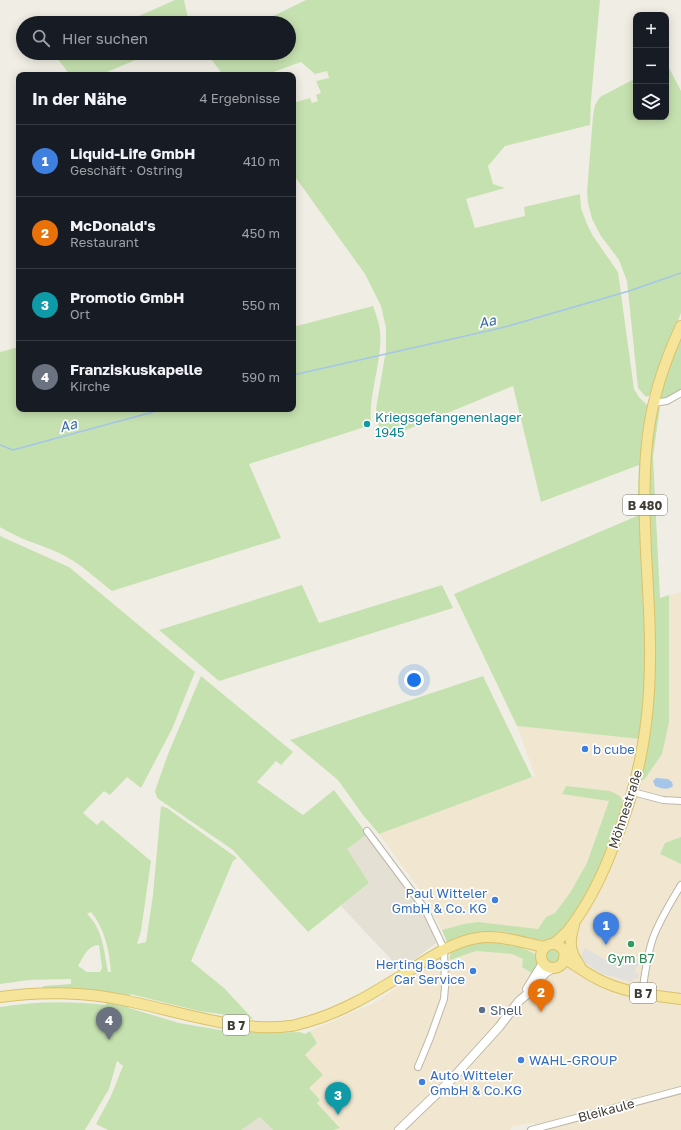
<!DOCTYPE html>
<html lang="de">
<meta charset="utf-8">
<style>
:root{--surface:#171b24;--page:#20242c;--text:#f1f3f6;--muted:#9ea1a6;--line:#363941;--accent:#d93025}
body{margin:0;font-family:"Golos Text",sans-serif;background:var(--page);color:var(--text)}
.controls{position:absolute;right:12px;top:12px;display:grid;overflow:hidden;border-radius:8px;box-shadow:0 2px 10px #0003}
.controls button{width:36px;height:36px;display:grid;place-items:center;padding:0;border:0;border-bottom:1px solid var(--line);background:var(--surface);color:var(--text);font:20px sans-serif}
.you{position:absolute;left:414px;top:680px;width:14px;height:14px;margin:-10px;border:3px solid #fff;border-radius:50%;background:#1a73e8;box-shadow:0 0 0 6px #1a73e833}
.badge{display:grid;place-items:center;width:26px;height:26px;border-radius:50%;background:var(--accent);color:#fff;font-size:13px;font-weight:700}
.pin{position:absolute;translate:-50% -33px;filter:drop-shadow(0 1px 2px #0008)}
.pin::after{content:'';position:absolute;top:21px;width:14px;height:12px;background:inherit;clip-path:polygon(0 0,100% 0,50% 100%)}
.list{margin:0;padding:0;list-style:none}
h2{display:flex;justify-content:space-between;align-items:center;height:52px;margin:0;padding:0 16px;font-size:17px}
h2 small{font-size:13px;font-weight:400;color:var(--muted)}
.list li{display:grid;grid-template-columns:26px 1fr auto;gap:12px;align-items:center;box-sizing:border-box;height:72px;padding:0 16px;border-top:1px solid var(--line)}
.list b{display:block;font-size:15px;white-space:nowrap}
.list p{margin:0;font-size:13px;white-space:nowrap;color:var(--muted)}
.list em{font-size:13px;font-style:normal;color:var(--muted)}
.icon{flex:none;width:22px;height:22px;fill:none;stroke:currentColor;stroke-width:2;stroke-linecap:round;stroke-linejoin:round}
.map{position:relative;flex:none;width:681px;height:1130px;overflow:hidden}
.search{position:absolute;background:var(--surface);box-shadow:0 2px 10px #0003;left:16px;top:16px;width:280px;height:44px;display:flex;align-items:center;gap:10px;box-sizing:border-box;padding:0 14px;border-radius:22px;color:var(--muted);font-size:15px}
.panel{position:absolute;background:var(--surface);box-shadow:0 2px 10px #0003;left:16px;top:72px;width:280px;height:340px;border-radius:8px}
.map>svg:first-child{display:block}
</style>
<div class="map">
<svg width="681" height="1130" viewBox="0 0 681 1130">
<rect width="100%" height="100%" fill="#f0eee4"/>
<g fill="#e4e0d3">
<path d="M 367,834 L 420,908 L 432,930 L 436,943 L 401,970 L 341,906 L 369,883 L 346,849 Z"/>
<path d="M 260,1117 L 273,1130 L 241,1130 Z"/>
</g>
<path fill="#f1e7d1" d="M 681,592 L 681,1130 L 539,1130 L 533,1123 L 513,1126 L 510,1130 L 333,1130 L 340,1127 L 317,1103 L 319,1100 L 309,1088 L 305,1055 L 317,1043 L 310,1031 L 376,1002 L 450,951 L 445,937 L 427,900 L 379,834 L 535,776 L 517,726 L 640,739 L 632,776 L 644,779 L 662,752 L 665,737 L 669,670 L 669,595 Z"/>
<g fill="#c6e1b0" fill-rule="evenodd">
<path d="M 175,0 L 184,0 L 189,23 L 123,23 Z"/>
<path d="M 306,0 L 600,0 L 591,100 L 590,125 L 505,146 L 488,166 L 493,184 L 505,188 L 466,199 L 475,228 L 525,216 L 524,207 L 580,194 L 581,208 L 587,224 L 593,236 L 618,272 L 634,389 L 639,397 L 648,406 L 646,691 L 640,739 L 517,726 L 454,594 L 637,516 L 639,465 L 541,502 L 513,386 L 384,439 L 378,424 L 376,409 L 386,350 L 386,328 L 381,306 L 365,274 L 293,174 L 293,103 L 310,98 L 312,103 L 318,101 L 316,95 L 321,93 L 316,81 L 329,78 L 327,71 L 315,74 L 301,62 L 265,75 L 223,75 L 207,53 L 289,53 L 289,23 L 259,23 Z"/>
<path d="M 56,53 L 152,53 L 100,75 L 70,75 L 54,54 Z"/>
<path d="M 666,64 L 667,64 L 681,91 L 681,313 L 664,355 L 652,394 L 646,397 L 638,388 L 627,281 L 619,260 L 601,236 L 592,219 L 588,203 L 587,192 L 593,116 L 595,105 L 600,97 L 636,78 L 636,117 L 666,117 Z"/>
<path d="M 373,306 C 376,314 379,322 380,331 C 383,360 368,394 371,425 L 249,464 L 281,538 L 112,591 C 95,578 79,562 59,553 C 39,544 19,539 0,527 L 0,352 L 19,347 L 19,409 L 293,409 L 293,327 Z"/>
<path d="M 681,333 L 681,391 L 662,401 L 659,397 Z"/>
<path d="M 657,407 L 660,407 L 653,456 L 660,598 L 669,595 L 669,722 L 662,754 L 644,780 L 642,779 L 651,721 L 648,495 L 649,462 Z"/>
<path d="M 0,536 L 69,567 L 195,672 L 172,729 L 141,788 L 127,777 L 110,795 L 104,791 L 83,813 L 97,825 L 102,820 L 151,861 L 141,931 L 137,944 L 146,942 L 153,895 L 161,806 L 167,808 L 237,858 L 233,861 L 191,961 L 224,988 L 253,1019 L 199,1011 L 130,994 L 129,1008 L 179,1023 L 226,1031 L 272,1033 L 300,1032 L 305,1034 L 310,1031 L 317,1043 L 305,1055 L 323,1075 L 309,1088 L 320,1100 L 317,1103 L 340,1128 L 333,1130 L 273,1130 L 260,1117 L 241,1130 L 108,1130 L 96,1124 L 111,1096 L 123,1066 L 117,1061 L 109,1089 L 85,1130 L 0,1130 L 0,1007 C 35,1001 71,1001 106,1005 L 107,992 L 43,989 L 43,986 L 71,984 L 71,979 L 29,980 L 0,984 ZM 91,912 C 105,929 109,950 111,972 L 108,972 C 104,951 103,929 87,914 ZM 99,945 L 102,968 L 100,972 L 87,972 L 78,966 C 84,956 87,946 99,945 Z"/>
<path d="M 302,585 L 319,623 L 442,585 L 453,608 L 219,681 L 159,630 Z"/>
<path d="M 201,676 L 293,752 L 281,765 L 276,761 L 257,782 L 303,815 L 334,790 L 367,834 L 347,849 L 369,883 L 308,932 L 233,850 L 157,798 L 155,791 L 168,754 Z"/>
<path d="M 483,676 L 532,777 L 379,834 L 363,815 L 338,780 L 290,740 Z"/>
<path d="M 566,786 L 610,791 L 620,796 L 623,802 L 621,815 L 610,846 L 593,882 L 570,922 L 552,941 C 535,941 520,934 503,932 C 484,930 465,936 447,942 L 442,930 L 464,924 L 478,922 L 538,929 L 546,917 L 555,913 L 570,893 L 587,863 L 609,801 L 562,794 Z"/>
<path d="M 681,837 L 681,864 L 660,854 L 665,843 Z"/>
<path d="M 486,941 C 506,943 516,944 535,954 L 538,964 L 533,974 L 522,967 L 523,959 L 512,954 L 476,951 L 450,960 L 450,956 L 452,951 L 467,945 Z"/>
<circle cx="553" cy="956" r="9"/>
</g>
<path fill="#e1e0dc" d="M 585,948 L 611,963 L 616,954 L 641,960 L 640,964 L 636,968 L 635,973 L 639,974 L 637,979 L 633,978 L 632,982 L 603,974 L 579,959 Z"/>
<path fill="#a5c6e9" d="M 656,778 L 668,779 L 672,782 L 673,786 C 668,791 660,788 655,786 L 653,781 Z"/>
<g fill="none" stroke-linecap="round" stroke-linejoin="round">
<g stroke="#a5c6e9" stroke-width="1.5">
<path d="M 293,375 L 505,327 L 629,291 L 681,273"/>
<path d="M 0,445 L 13,450 L 164,409"/>
</g>
<g stroke="#bbb6a8" stroke-width="8">
<g id="minor">
<path d="M 654,403 L 667,401 L 681,393"/>
<path d="M 633,792 L 663,800 L 681,801"/>
<path d="M 367,831 L 425,909 L 444,949 L 445,987 L 444,999 L 430,1038 L 418,1067"/>
<path d="M 642,993 C 645,975 647,955 653,938 C 660,919 671,902 681,885"/>
<path d="M 531,1130 L 681,1090"/>
</g>
</g>
<g stroke="#bbb6a8" stroke-width="10">
<g id="tertiary">
<path d="M 527,989 L 543,963"/>
<path d="M 399,1130 L 451,1080 L 499,1027 L 519,1001 L 531,991 L 545,973 L 553,968"/>
</g>
</g>
<g stroke="#d8c26b" stroke-width="12">
<g id="primary">
<path d="M 574,925 C 569,942 569,951 580,966"/>
<path d="M 554,944 C 559,939 566,934 570,928 C 589,903 604,872 615,842 C 635,793 646,744 649,691 C 654,612 640,533 646,454 C 649,410 662,366 681,326"/>
<circle cx="553" cy="956" r="12"/>
<path d="M 564,958 C 578,967 591,977 606,983 C 629,993 656,996 681,999"/>
<path d="M 0,997 C 39,991 85,992 123,1000 C 174,1010 238,1033 290,1026 C 295,1026 301,1023 307,1022 C 346,1011 378,990 412,969 C 432,956 453,942 477,938 C 499,934 523,943 545,947"/>
</g>
</g>
<use href="#minor" stroke="#fff" stroke-width="6"/>
<use href="#tertiary" stroke="#fff" stroke-width="8"/>
<use href="#primary" stroke="#f5e499" stroke-width="10"/>
</g>
<circle fill="#0f9aa8" stroke="#fff" stroke-width="1.5" cx="367" cy="424" r="4"/>
<g fill="#3f7fe0" stroke="#fff" stroke-width="1.5">
<circle cx="585" cy="749" r="4"/>
<circle cx="495" cy="900" r="4"/>
<circle cx="473" cy="971" r="4"/>
<circle cx="521" cy="1060" r="4"/>
<circle cx="422" cy="1082" r="4"/>
</g>
<circle fill="#2e9e5b" stroke="#fff" stroke-width="1.5" cx="631" cy="944" r="4"/>
<circle fill="#5c6f8a" stroke="#fff" stroke-width="1.5" cx="482" cy="1010" r="4"/>
<g text-anchor="middle" dominant-baseline="central" stroke-width="3.5" stroke-linejoin="round" paint-order="stroke">
<g fill="#fff" stroke="#7b7872" stroke-width="1">
<rect x="623" y="495" width="44" height="20" rx="3"/>
<rect x="630" y="983" width="26" height="20" rx="3"/>
<rect x="223" y="1015" width="26" height="20" rx="3"/>
</g>
<g font-size="12" font-weight="bold" fill="#423e35">
<text x="645" y="505">B 480</text>
<text x="643" y="993">B 7</text>
<text x="236" y="1025">B 7</text>
</g>
<g font-size="13" fill="#0d838f" stroke="#fff" text-anchor="start">
<text x="375" y="417">Kriegsgefangenenlager<tspan x="375" dy="15">1945</tspan></text>
</g>
<g font-size="13" fill="#366cbe" stroke="#fff" text-anchor="start">
<text x="593" y="749">b cube</text>
<text x="487" y="893" text-anchor="end">Paul Witteler<tspan x="487" dy="15">GmbH &amp; Co. KG</tspan></text>
<text x="465" y="964" text-anchor="end">Herting Bosch<tspan x="465" dy="15">Car Service</tspan></text>
<text x="529" y="1060">WAHL-GROUP</text>
<text x="430" y="1075">Auto Witteler<tspan x="430" dy="15">GmbH &amp; Co.KG</tspan></text>
</g>
<g font-size="13" fill="#423e35" stroke="#fff">
<text transform="translate(625 809) rotate(-72)">Möhnestraße</text>
<text transform="translate(606 1110) rotate(-15)">Bleikaule</text>
</g>
<g font-size="13" fill="#27864d" stroke="#fff">
<text x="631" y="958">Gym B7</text>
</g>
<g font-size="13" fill="#4e5e75" stroke="#fff" text-anchor="start">
<text x="490" y="1010">Shell</text>
</g>
<g font-size="14" font-style="italic" fill="#386ba3" stroke="#fff">
<text transform="translate(487 321) rotate(-13)">Aa</text>
<text transform="translate(68 425) rotate(-15)">Aa</text>
</g>
</g>
</svg>
<div class="controls">
<button>+</button>
<button>−</button>
<button><svg class="icon" aria-label="layers" viewBox="0 0 24 24"><path d="M12 4l9 5-9 5-9-5zM3 14l9 5 9-5"/></svg></button>
</div>
<div class="you"></div>
<div class="pin badge" style="left:606px;top:945px;background:#3f7fe0">1</div>
<div class="pin badge" style="left:541px;top:1012px;background:#e8710a">2</div>
<div class="pin badge" style="left:338px;top:1115px;background:#0f9aa8">3</div>
<div class="pin badge" style="left:109px;top:1040px;background:#6b7280">4</div>
<div class="search"><svg class="icon" aria-label="search" viewBox="0 0 24 24"><circle cx="10" cy="10" r="6"/><path d="M15 15l6 6"/></svg>Hier suchen</div>
<section class="panel">
<h2>In der Nähe<small>4 Ergebnisse</small></h2>
<ul class="list">
<li><span class="badge" style="background:#3f7fe0">1</span><div><b>Liquid-Life GmbH</b><p>Geschäft · Ostring</p></div><em>410 m</em></li>
<li><span class="badge" style="background:#e8710a">2</span><div><b>McDonald's</b><p>Restaurant</p></div><em>450 m</em></li>
<li><span class="badge" style="background:#0f9aa8">3</span><div><b>Promotio GmbH</b><p>Ort</p></div><em>550 m</em></li>
<li><span class="badge" style="background:#6b7280">4</span><div><b>Franziskuskapelle</b><p>Kirche</p></div><em>590 m</em></li>
</ul>
</section>
</div>
